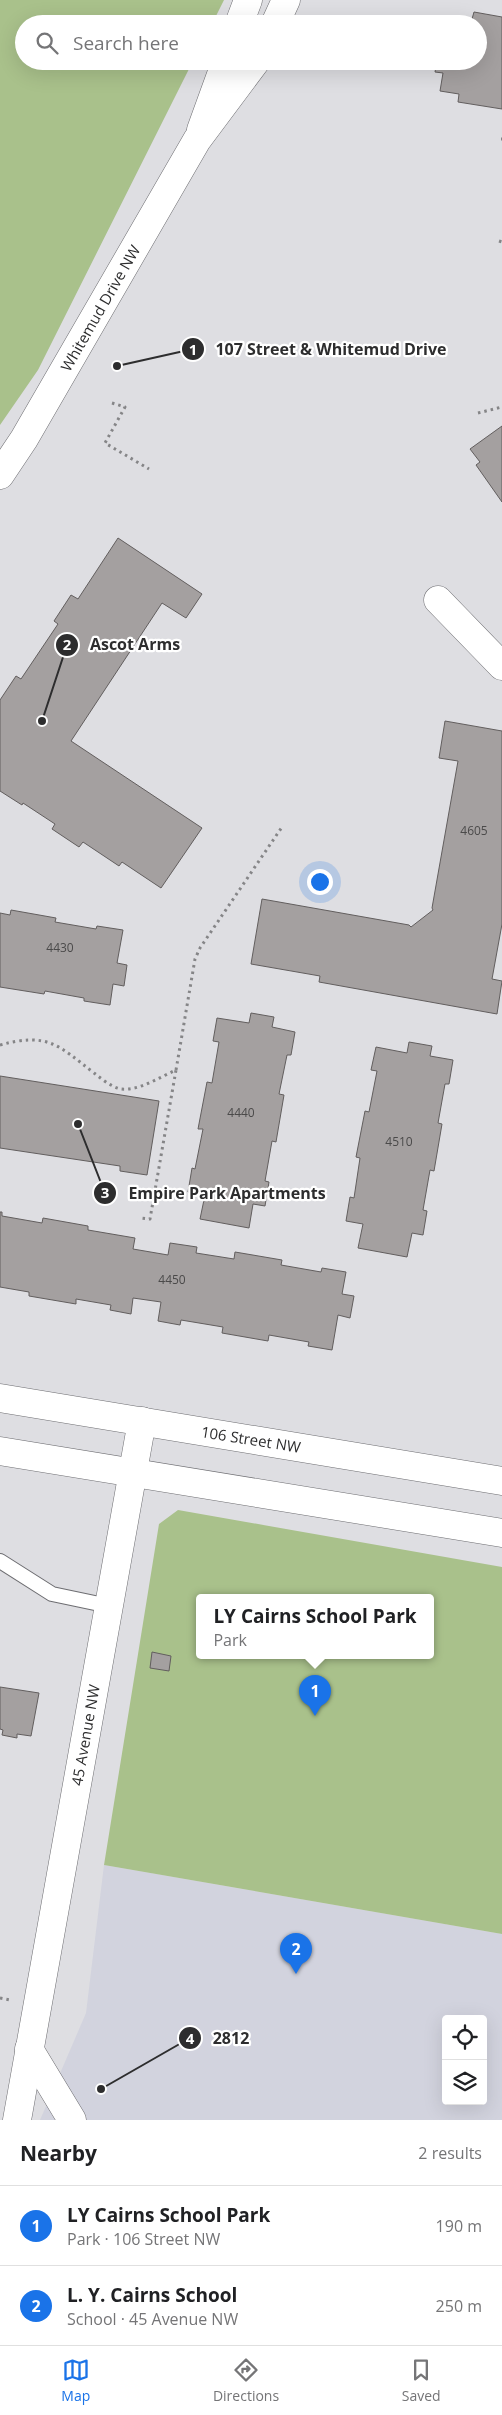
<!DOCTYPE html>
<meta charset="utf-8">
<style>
:root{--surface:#fff;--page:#f2f2f2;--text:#202124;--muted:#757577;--line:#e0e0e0;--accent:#1a73e8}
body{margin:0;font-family:"Open Sans",sans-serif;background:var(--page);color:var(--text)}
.controls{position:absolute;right:15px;bottom:15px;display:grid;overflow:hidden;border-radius:5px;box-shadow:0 5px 20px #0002}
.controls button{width:45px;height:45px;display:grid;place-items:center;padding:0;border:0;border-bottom:1px solid var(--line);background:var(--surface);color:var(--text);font:25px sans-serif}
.you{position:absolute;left:319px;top:881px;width:18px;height:18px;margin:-12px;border:4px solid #fff;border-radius:50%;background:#1a73e8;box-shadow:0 0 0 8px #1a73e833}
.badge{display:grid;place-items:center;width:32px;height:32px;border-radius:50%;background:var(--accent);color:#fff;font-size:16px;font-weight:700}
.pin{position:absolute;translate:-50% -41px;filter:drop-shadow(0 1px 2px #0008)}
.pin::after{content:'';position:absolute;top:26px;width:18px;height:15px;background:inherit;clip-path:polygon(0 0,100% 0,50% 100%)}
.popup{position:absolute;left:196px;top:1594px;width:238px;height:65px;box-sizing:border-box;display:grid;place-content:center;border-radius:5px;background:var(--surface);filter:drop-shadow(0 1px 4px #0005);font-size:16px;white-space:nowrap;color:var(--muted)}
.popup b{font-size:19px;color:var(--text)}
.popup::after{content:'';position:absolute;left:50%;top:100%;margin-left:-10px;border:10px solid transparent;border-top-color:var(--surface)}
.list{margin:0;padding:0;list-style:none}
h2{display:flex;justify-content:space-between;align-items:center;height:65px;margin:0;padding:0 20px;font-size:21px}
h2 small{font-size:16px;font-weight:400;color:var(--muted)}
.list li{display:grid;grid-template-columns:32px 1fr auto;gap:15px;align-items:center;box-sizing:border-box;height:80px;padding:0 20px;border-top:1px solid var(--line)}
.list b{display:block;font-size:19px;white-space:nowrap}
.list p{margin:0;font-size:16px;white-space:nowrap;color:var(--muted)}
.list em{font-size:16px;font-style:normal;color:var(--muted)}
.icon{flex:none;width:28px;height:28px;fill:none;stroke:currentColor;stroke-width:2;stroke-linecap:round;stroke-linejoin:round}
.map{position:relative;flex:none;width:502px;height:2120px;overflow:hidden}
.search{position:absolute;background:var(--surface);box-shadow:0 5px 20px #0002;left:15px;right:15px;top:15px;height:55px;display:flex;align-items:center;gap:12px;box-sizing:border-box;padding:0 18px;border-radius:28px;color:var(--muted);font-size:19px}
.sheet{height:225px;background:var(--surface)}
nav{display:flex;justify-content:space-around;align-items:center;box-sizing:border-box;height:70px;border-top:1px solid var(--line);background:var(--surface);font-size:14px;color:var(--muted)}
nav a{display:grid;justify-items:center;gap:2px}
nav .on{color:var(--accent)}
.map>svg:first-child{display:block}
</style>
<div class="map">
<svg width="502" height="2120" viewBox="0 0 502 2120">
<rect width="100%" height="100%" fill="#dedee2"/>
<path fill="#d2d3de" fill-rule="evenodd" d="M 104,1865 L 502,1934 L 502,2120 L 40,2120 L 86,2013 ZM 446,2019 L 483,2019 L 483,2101 L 446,2101 Z"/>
<g fill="#a9c18b" fill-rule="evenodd">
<path d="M 0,0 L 224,0 L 212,24 L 24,24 L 24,61 L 193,61 L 38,370 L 0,425 Z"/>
<path d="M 178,1510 L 502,1567 L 502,1934 L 104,1865 L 159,1524 ZM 200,1597 L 430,1597 L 430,1655 L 200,1655 Z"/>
</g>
<g fill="#a4a0a0" stroke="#625e5e">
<path d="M 474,12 L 502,17 L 502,109 L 458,102 L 459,94 L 440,91 L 443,73 L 435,72 L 437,61 L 478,61 L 478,24 L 452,24 L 453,16 L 472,19 Z"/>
<path d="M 502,426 L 502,502 L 476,465 L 480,462 L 470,449 Z"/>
<path d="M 118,538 L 202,594 L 186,618 L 162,603 L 71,741 L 202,828 L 161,888 L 122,862 L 119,866 L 83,842 L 79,847 L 52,829 L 55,824 L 23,803 L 22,805 L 0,791 L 0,700 L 16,676 L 21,679 L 58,624 L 54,621 L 71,595 L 78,599 Z"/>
<path d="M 445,721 L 502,731 L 502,924 L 492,979 L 502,981 L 497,1014 L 319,982 L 320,976 L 251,964 L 262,899 L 409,925 L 411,927 L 433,910 L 432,908 L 458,761 L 439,758 Z"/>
<path d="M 11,910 L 56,918 L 55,922 L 96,929 L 97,926 L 123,930 L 117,963 L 127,965 L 124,986 L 113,984 L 110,1005 L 84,1001 L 84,998 L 45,991 L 44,994 L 0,987 L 0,913 L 10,915 Z"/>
<path d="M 251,1013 L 274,1017 L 272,1027 L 295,1032 L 291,1055 L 287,1055 L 279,1094 L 284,1095 L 276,1142 L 272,1141 L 265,1181 L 269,1182 L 265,1206 L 253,1204 L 249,1228 L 200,1219 L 205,1195 L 188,1192 L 192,1168 L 195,1169 L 203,1129 L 198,1129 L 207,1082 L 212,1083 L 219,1042 L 213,1041 L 217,1018 L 249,1023 Z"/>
<path d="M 409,1042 L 432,1046 L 430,1056 L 453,1060 L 449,1084 L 445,1084 L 438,1123 L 442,1124 L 434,1171 L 430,1170 L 423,1210 L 427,1211 L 423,1235 L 412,1233 L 407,1257 L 358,1248 L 363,1224 L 346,1221 L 350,1197 L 354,1198 L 360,1158 L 356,1157 L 365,1111 L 369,1112 L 377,1071 L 371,1070 L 376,1047 L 407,1053 Z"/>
<path d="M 0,1076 L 159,1101 L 147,1175 L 120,1171 L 120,1166 L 0,1148 Z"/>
<path d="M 0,1212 L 2,1212 L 2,1216 L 42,1223 L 43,1218 L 88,1226 L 88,1230 L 135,1238 L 133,1249 L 168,1255 L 170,1243 L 197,1247 L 196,1253 L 234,1259 L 235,1252 L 282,1260 L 281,1265 L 321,1272 L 322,1268 L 346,1272 L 342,1294 L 354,1296 L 350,1318 L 338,1315 L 332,1350 L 308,1346 L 309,1342 L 269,1335 L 268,1341 L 222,1333 L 223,1327 L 181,1320 L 180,1325 L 158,1321 L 161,1302 L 133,1298 L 131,1314 L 110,1310 L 111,1305 L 76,1299 L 76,1304 L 29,1296 L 29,1292 L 0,1287 Z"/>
<path d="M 152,1652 L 171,1656 L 169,1671 L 150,1668 Z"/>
<path d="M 0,1687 L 39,1693 L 31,1736 L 17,1734 L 17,1738 L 2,1735 L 3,1730 L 0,1729 Z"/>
</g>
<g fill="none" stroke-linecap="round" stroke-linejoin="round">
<g stroke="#6d6d71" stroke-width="16">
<path id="service" d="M 0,1561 L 52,1594 L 109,1606"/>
</g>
<g stroke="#6d6d71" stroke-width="29">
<g id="minor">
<path d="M 239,24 L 248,0"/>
<path d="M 201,130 L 226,61"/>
<path d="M 438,600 L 502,666"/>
<path d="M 29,2049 L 72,2120"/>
<path d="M 17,2120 L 142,1421"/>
</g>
</g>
<g stroke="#6d6d71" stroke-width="29">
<g id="tertiary">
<path d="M 275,24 L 286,0"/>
<path d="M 0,475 L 24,439 L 197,140 L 256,61"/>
<path d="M 0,1398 L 502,1481"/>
<path d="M 0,1451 L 502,1533"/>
</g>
</g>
<g stroke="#858587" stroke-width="3" stroke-dasharray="2.5 4" stroke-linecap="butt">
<path d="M 501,139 L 502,139"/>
<path d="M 499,241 L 502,242"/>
<path d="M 112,403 L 125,407 L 105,443 L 149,469"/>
<path d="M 478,413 L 502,407"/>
<path d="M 0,1045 C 48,1032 58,1045 94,1073 C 102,1079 111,1087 121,1089 C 139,1091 160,1077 176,1070 L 150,1219 L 141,1218"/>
<path d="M 176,1070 L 195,959 L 200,948 L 282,827"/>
<path d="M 0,1998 L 10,2000"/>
</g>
<use href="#service" stroke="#fff" stroke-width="14"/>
<use href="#minor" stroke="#fff" stroke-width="28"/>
<use href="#tertiary" stroke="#fff" stroke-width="28"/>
</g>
<g text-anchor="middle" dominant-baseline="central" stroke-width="4.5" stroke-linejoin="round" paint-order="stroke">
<g font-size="12" fill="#4b4a4a">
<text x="474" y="830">4605</text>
<text x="60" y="947">4430</text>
<text x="241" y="1112">4440</text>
<text x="399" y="1141">4510</text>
<text x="172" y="1279">4450</text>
</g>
<g font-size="15" fill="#2d2d2e" stroke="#fff">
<text transform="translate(100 308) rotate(-60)">Whitemud Drive NW</text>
<text transform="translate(251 1439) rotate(9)">106 Street NW</text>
<text transform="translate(85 1735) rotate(-80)">45 Avenue NW</text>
</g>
</g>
<path fill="none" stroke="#2d2d2e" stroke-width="2" d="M117 366L193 349M42 721L67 645M78 1124L105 1193M101 2089L190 2038"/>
<g fill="#2d2d2e" stroke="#fff" stroke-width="2">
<circle cx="117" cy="366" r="5"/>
<circle cx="42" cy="721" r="5"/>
<circle cx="78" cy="1124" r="5"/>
<circle cx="101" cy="2089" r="5"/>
<circle cx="193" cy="349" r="12"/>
<circle cx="67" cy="645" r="12"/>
<circle cx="105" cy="1193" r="12"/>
<circle cx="190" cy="2038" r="12"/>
</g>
<g font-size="15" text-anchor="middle" font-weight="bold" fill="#fff">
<text x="193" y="355">1</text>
<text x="67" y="650">2</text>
<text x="105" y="1198">3</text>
<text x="190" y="2044">4</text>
</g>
<g font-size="16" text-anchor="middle" font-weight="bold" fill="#2d2d2e" stroke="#fff" stroke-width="4.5" stroke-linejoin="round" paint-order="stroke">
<text x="331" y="355">107 Street &amp; Whitemud Drive</text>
<text x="135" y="650">Ascot Arms</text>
<text x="227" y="1199">Empire Park Apartments</text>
<text x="231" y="2044">2812</text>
</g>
</svg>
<div class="controls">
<button><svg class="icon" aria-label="locate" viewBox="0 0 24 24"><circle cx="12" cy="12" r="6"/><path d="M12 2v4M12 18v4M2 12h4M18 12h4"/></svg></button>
<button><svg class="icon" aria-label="layers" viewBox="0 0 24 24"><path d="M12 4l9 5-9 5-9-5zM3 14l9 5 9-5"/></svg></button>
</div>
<div class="you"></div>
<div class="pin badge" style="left:315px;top:1716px">1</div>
<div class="popup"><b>LY Cairns School Park</b>Park</div>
<div class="pin badge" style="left:296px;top:1974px">2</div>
<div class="search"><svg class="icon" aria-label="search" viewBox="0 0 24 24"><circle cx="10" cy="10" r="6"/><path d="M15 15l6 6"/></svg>Search here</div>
</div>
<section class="sheet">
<h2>Nearby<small>2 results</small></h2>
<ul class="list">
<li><span class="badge">1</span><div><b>LY Cairns School Park</b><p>Park · 106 Street NW</p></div><em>190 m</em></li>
<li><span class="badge">2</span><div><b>L. Y. Cairns School</b><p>School · 45 Avenue NW</p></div><em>250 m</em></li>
</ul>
</section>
<nav>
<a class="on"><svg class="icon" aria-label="map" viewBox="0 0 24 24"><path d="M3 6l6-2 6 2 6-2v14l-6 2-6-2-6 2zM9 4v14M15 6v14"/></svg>Map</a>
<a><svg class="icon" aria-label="directions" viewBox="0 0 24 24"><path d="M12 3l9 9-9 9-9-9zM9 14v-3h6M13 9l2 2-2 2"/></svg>Directions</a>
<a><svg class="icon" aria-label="saved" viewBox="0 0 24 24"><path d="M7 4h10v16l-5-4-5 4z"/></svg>Saved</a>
</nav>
